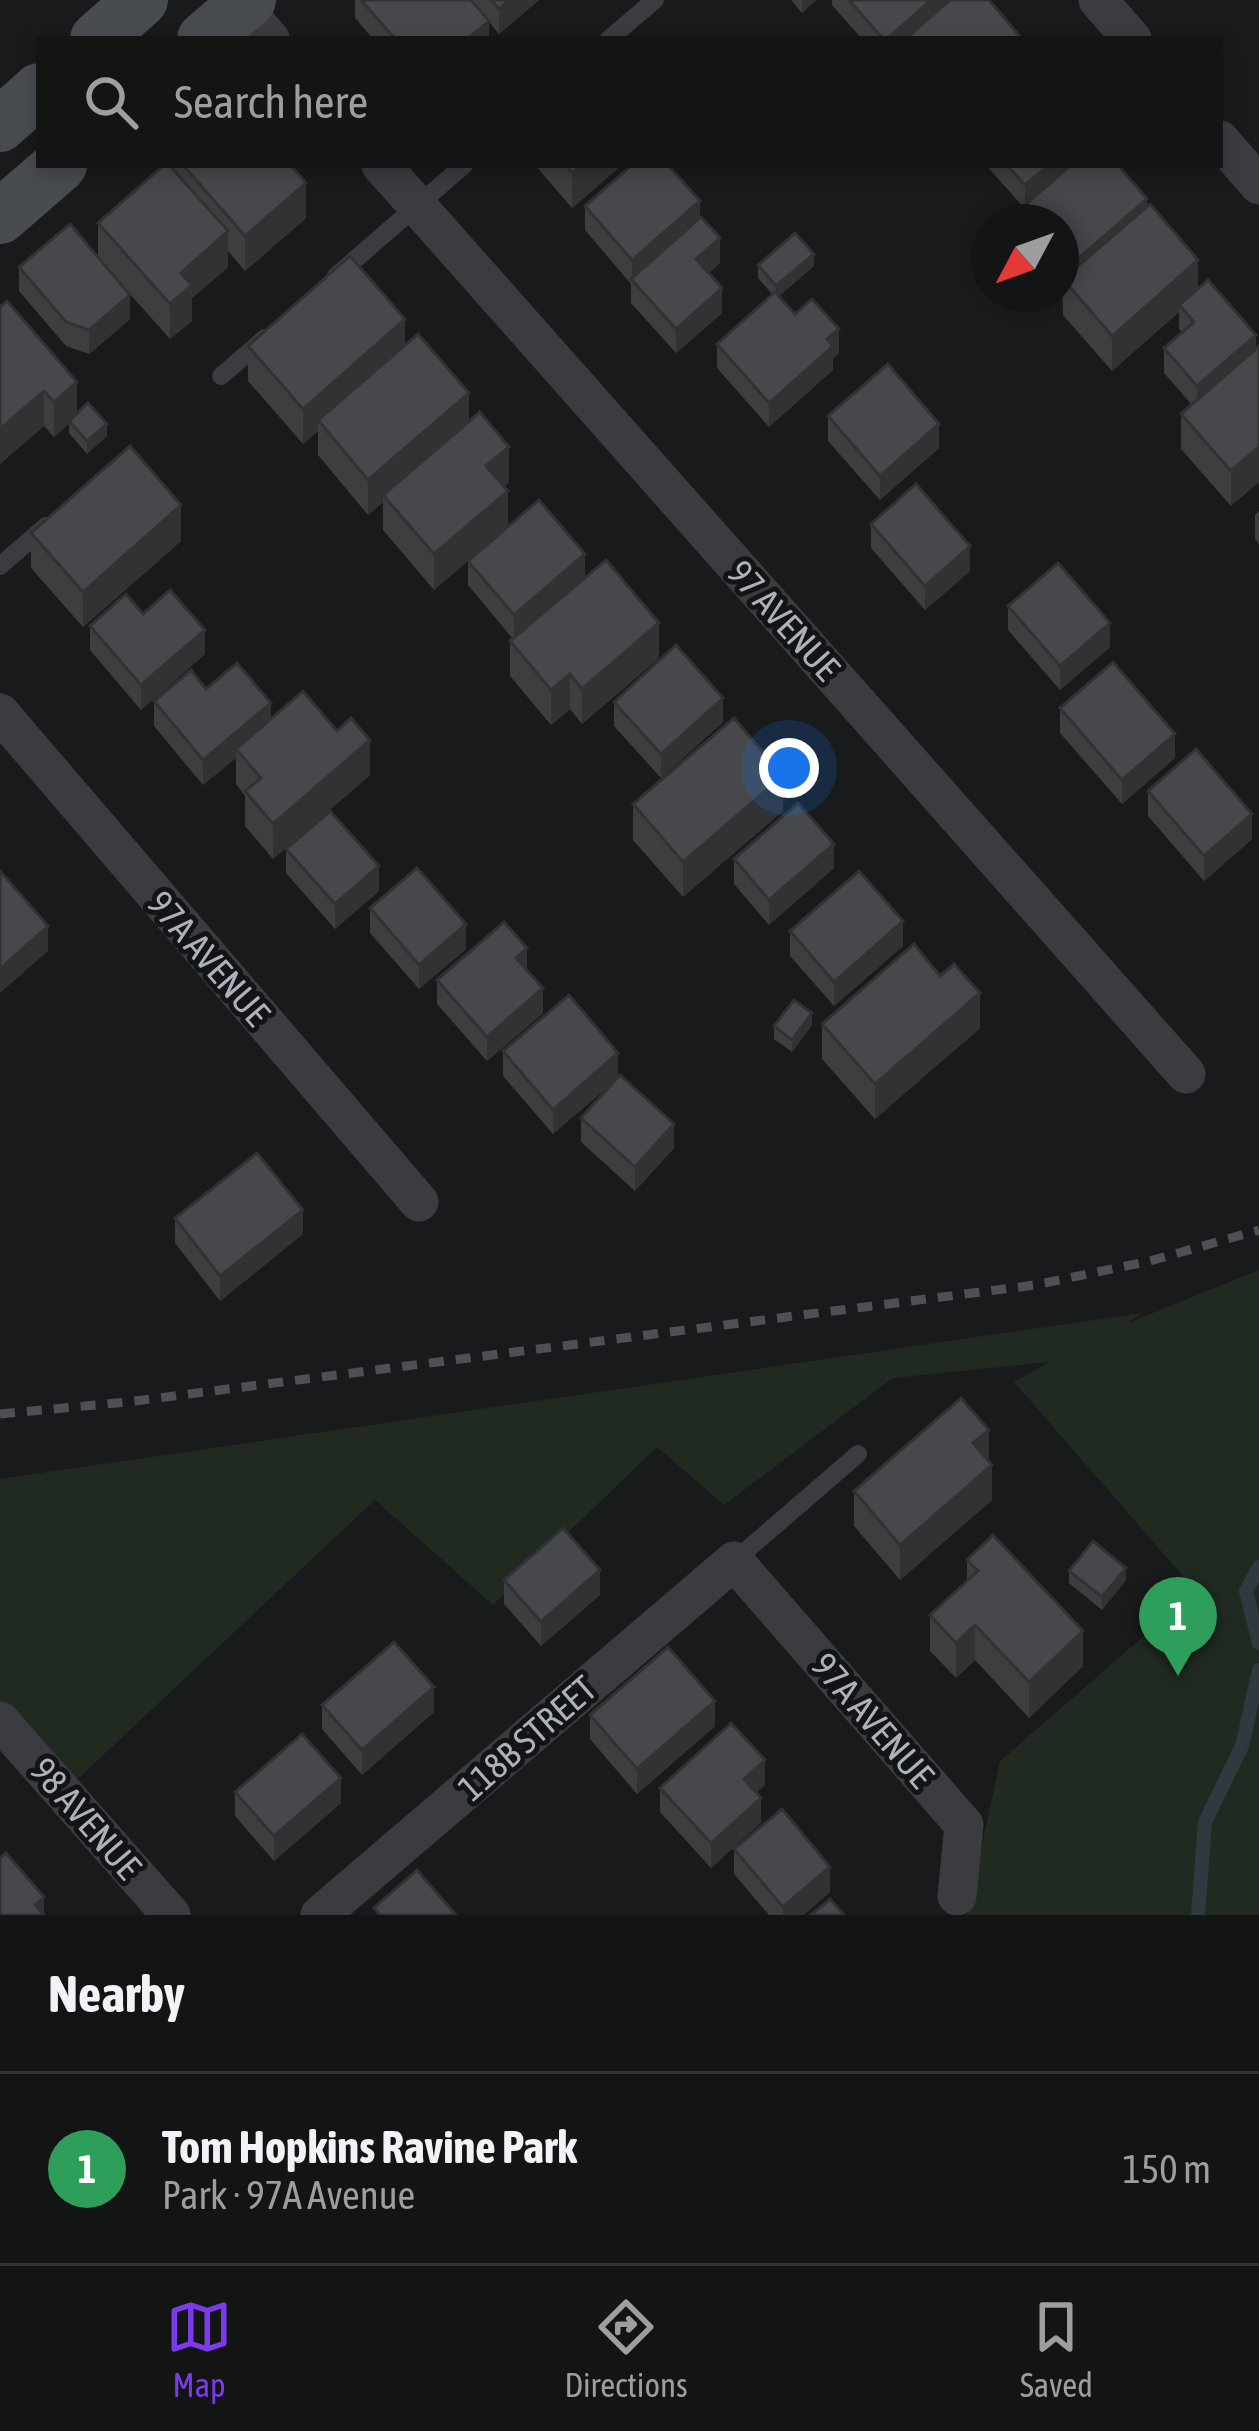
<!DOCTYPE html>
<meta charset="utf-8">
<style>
:root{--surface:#131414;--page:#202122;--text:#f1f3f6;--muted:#9d9ea0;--line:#323334;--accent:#7c3aed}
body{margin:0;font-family:"Asap Condensed",sans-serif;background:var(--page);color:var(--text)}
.compass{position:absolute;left:971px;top:204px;width:108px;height:108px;border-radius:50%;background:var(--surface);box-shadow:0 6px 18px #0003;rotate:229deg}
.you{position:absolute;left:789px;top:768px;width:42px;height:42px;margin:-30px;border:9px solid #fff;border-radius:50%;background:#1a73e8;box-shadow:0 0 0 18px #1a73e833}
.badge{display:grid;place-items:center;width:78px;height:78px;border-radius:50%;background:var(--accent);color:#fff;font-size:39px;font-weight:700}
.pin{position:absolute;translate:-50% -99px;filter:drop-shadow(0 3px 6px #0008)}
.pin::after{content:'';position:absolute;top:63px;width:42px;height:36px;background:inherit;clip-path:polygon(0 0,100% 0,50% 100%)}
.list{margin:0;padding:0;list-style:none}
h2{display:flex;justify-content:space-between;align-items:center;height:156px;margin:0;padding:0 48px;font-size:51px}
h2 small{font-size:39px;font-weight:400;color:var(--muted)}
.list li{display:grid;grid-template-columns:78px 1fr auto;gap:36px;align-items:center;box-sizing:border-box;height:192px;padding:0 48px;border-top:3px solid var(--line)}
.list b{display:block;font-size:45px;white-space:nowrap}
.list p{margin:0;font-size:39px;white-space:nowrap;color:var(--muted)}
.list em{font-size:39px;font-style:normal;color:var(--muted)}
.icon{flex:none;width:66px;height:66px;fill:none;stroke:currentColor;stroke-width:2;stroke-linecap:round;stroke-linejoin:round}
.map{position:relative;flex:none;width:1259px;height:1915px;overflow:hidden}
.search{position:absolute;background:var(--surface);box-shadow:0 6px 18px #0003;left:36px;right:36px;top:36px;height:132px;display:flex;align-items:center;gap:30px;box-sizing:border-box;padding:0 42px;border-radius:0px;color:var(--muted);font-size:45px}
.sheet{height:348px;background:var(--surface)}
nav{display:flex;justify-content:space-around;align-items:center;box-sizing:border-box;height:168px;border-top:3px solid var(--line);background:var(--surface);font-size:33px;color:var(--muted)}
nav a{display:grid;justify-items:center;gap:6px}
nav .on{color:var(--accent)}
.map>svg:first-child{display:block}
</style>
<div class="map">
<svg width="1259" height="1915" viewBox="0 0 1259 1915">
<rect width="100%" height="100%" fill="#191a1b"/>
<path fill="#212a21" d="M 1259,1270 L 1259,1915 L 967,1915 L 1000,1761 L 1196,1591 L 1014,1382 L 1049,1362 L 893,1378 L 724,1505 L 657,1447 L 493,1605 L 375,1500 L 65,1791 L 0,1719 L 0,1479 L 1142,1313 L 1128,1323 Z"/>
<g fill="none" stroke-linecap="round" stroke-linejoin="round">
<g stroke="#2f3a40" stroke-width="14">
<path d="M 1259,1567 L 1246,1591 L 1259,1643"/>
<path d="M 1198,1915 L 1205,1822 L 1242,1746 L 1259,1670"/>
</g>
<g stroke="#3a3c40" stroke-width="18">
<path d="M 609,39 L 655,0"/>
<path d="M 336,276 L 464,165"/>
<path d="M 221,376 L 265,338"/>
<path d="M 0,566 L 46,526"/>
<path d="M 734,1561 L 858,1454"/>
</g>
<g stroke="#3a3c40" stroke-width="39">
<path d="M 236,0 L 270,39"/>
<path d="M 1098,0 L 1132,39"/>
<path d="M 1220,140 L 1259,185"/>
<path d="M 381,165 L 1186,1074"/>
<path d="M 0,713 L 419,1202"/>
<path d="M 0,1721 L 171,1915"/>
<path d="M 320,1915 L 734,1561 L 964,1825 L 957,1896"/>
</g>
<g stroke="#484b50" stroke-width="54">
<path d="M 97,39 L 141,0"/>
<path d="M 204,39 L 249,0"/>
<path d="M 0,125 L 39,90"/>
<path d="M 0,217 L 60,165"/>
</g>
<path stroke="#4d5055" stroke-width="9" stroke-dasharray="15 12" stroke-linecap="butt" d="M 0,1414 L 127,1402 L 1035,1285 L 1150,1261 L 1259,1230"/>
</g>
<g fill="#3c3e40">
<path d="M 355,0 L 539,0 L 499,34 L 489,22 L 489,39 L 373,39 L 355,18 Z"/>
<path d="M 791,0 L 816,0 L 802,13 Z"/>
<path d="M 832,0 L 989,0 L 1022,39 L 862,39 L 832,5 Z"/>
<path d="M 174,165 L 291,165 L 306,218 L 245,271 L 228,251 L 228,267 L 192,298 L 192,321 L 170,339 L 104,265 L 130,319 L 89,354 L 66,346 L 19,291 L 19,267 L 98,258 L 98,223 L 174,170 Z"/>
<path d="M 535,165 L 622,165 L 572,208 Z"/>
<path d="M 986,165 L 1118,165 L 1147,206 L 1198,288 L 1256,349 L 1259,346 L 1259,482 L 1231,506 L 1181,449 L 1181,414 L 1192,405 L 1164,373 L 1164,348 L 1182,332 L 1179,329 L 1179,312 L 1112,371 L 1063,315 L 1061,222 L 1017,222 L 1017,212 L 1023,207 Z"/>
<path d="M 585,206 L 700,218 L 720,263 L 709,273 L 722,313 L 676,353 L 631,303 L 631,284 L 585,230 Z"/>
<path d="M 758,265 L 814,266 L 779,296 L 795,314 L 839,353 L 833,359 L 833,370 L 769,427 L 717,368 L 717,344 L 772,294 L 758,278 Z"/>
<path d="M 0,307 L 77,413 L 107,436 L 87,454 L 69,433 L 69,424 L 54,437 L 44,426 L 0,464 Z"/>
<path d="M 405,345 L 469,422 L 509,482 L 504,487 L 508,526 L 585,577 L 659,658 L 582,724 L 570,709 L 551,725 L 510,676 L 510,641 L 513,639 L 468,585 L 468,561 L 434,590 L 383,530 L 383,502 L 368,515 L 318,455 L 318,431 L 303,444 L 248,381 L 248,346 Z"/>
<path d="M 828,416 L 939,448 L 880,500 L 828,441 Z"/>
<path d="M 1259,511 L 1259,544 L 1255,539 L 1255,515 Z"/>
<path d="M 871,524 L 970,571 L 925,610 L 871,548 Z"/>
<path d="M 31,533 L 181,541 L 83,627 L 31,568 Z"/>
<path d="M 1008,606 L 1110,647 L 1060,690 L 1008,630 Z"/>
<path d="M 90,626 L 205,654 L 141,710 L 90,650 Z"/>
<path d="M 206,689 L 271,718 L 370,775 L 273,859 L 245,826 L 245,796 L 236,784 L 236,758 L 203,785 L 154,726 L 154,701 Z"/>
<path d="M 614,702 L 723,722 L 661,778 L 614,726 Z"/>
<path d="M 1060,708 L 1175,758 L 1122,804 L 1060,733 Z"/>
<path d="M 1148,791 L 1252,839 L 1204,881 L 1148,816 Z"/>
<path d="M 633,804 L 783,811 L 683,897 L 633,840 Z"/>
<path d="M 286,849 L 379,891 L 335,929 L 286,873 Z"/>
<path d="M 734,859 L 834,868 L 769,925 L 734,884 Z"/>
<path d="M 370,908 L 466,949 L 419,989 L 370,933 Z"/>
<path d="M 790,931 L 903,946 L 834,1006 L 790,956 Z"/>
<path d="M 527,970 L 543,1013 L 487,1061 L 437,1004 L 437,980 Z"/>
<path d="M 822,1024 L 980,1028 L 875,1119 L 822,1059 Z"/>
<path d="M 812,1025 L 792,1052 L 774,1039 L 774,1026 Z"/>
<path d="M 503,1051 L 618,1077 L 674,1148 L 635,1191 L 581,1142 L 581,1118 L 615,1081 L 553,1134 L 503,1076 Z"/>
<path d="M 175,1218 L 303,1234 L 220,1301 L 175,1243 Z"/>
<path d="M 989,1461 L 992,1500 L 900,1580 L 854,1526 L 854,1491 Z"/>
<path d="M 967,1560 L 1083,1666 L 1029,1718 L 975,1660 L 956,1678 L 930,1651 L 930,1615 L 967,1581 Z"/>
<path d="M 1069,1571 L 1126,1580 L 1102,1610 L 1069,1583 Z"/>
<path d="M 504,1580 L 600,1595 L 541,1646 L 504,1604 Z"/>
<path d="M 322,1705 L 434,1712 L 362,1775 L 322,1729 Z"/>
<path d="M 590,1715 L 715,1726 L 637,1794 L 590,1739 Z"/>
<path d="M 765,1785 L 756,1792 L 761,1822 L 711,1868 L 660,1812 L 660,1788 Z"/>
<path d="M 235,1792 L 341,1803 L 274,1861 L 235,1816 Z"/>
<path d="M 734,1849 L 830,1892 L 803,1915 L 769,1915 L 734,1874 Z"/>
</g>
<g fill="#313234">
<path d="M 510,0 L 539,0 L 499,34 L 499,9 Z"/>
<path d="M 802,0 L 816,0 L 802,13 Z"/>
<path d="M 931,0 L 958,0 L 915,39 L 887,39 Z"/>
<path d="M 489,21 L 489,39 L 468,39 Z"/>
<path d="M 581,165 L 622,165 L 572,208 L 572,173 Z"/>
<path d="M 1049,165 L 1077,165 L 1025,210 L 1025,185 Z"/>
<path d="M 306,183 L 306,218 L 245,271 L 245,236 Z"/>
<path d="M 1147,199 L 1147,223 L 1066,283 L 1066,269 Z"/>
<path d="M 700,201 L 700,226 L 632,280 L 632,260 Z"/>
<path d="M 228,231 L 228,267 L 192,298 L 192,321 L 170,339 L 170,304 L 181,273 Z"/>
<path d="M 720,238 L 720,263 L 696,284 L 696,259 Z"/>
<path d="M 814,254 L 814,266 L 776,299 L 776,286 Z"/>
<path d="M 1198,260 L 1198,295 L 1179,305 L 1179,312 L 1112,371 L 1112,336 Z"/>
<path d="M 722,288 L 722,313 L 676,353 L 676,329 Z"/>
<path d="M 130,295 L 130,319 L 89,354 L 89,330 Z"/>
<path d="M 405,319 L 405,354 L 318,420 L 318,431 L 303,444 L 303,409 Z"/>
<path d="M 839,329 L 839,353 L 833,359 L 833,370 L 769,427 L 769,403 Z"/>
<path d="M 1256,335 L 1256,359 L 1197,411 L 1197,386 Z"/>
<path d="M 77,382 L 77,417 L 69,421 L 69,424 L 54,437 L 54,402 Z"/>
<path d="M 44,391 L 44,426 L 0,464 L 0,429 Z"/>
<path d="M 469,393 L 469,429 L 383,495 L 383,502 L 368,515 L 368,480 Z"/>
<path d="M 107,424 L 107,436 L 87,454 L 87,441 Z"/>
<path d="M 939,424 L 939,448 L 880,500 L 880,476 Z"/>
<path d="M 509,447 L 509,482 L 486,501 L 486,466 Z"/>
<path d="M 1259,447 L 1259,482 L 1231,506 L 1231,471 Z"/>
<path d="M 508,491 L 508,527 L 434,590 L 434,554 Z"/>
<path d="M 181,505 L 181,541 L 83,627 L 83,592 Z"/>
<path d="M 970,546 L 970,571 L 925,610 L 925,586 Z"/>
<path d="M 585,554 L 585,578 L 514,639 L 514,615 Z"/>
<path d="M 659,623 L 659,658 L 582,724 L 582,689 Z"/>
<path d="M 1110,623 L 1110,647 L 1060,690 L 1060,666 Z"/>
<path d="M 205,630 L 205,654 L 141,710 L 141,685 Z"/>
<path d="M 570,674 L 570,709 L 551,725 L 551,690 Z"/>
<path d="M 723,698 L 723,722 L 661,778 L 661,754 Z"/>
<path d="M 271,703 L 271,728 L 236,749 L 236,758 L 203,785 L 203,760 Z"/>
<path d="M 1175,734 L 1175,758 L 1122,804 L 1122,780 Z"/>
<path d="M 370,740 L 370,775 L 273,859 L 273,824 Z"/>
<path d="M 783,776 L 783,811 L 683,897 L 683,862 Z"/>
<path d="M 1252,814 L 1252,839 L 1204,881 L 1204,856 Z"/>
<path d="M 834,844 L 834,868 L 769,925 L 769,900 Z"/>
<path d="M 379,866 L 379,891 L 335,929 L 335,904 Z"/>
<path d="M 903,921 L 903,946 L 834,1006 L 834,982 Z"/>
<path d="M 466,924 L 466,949 L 419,989 L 419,965 Z"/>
<path d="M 48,926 L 48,951 L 0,993 L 0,969 Z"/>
<path d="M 527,948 L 527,973 L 516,958 Z"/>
<path d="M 543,988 L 543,1013 L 487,1061 L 487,1037 Z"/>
<path d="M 980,993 L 980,1028 L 875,1119 L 875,1084 Z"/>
<path d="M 812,1013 L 812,1025 L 792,1052 L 792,1040 Z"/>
<path d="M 618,1053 L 618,1078 L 553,1134 L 553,1110 Z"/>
<path d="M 674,1124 L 674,1148 L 635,1191 L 635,1167 Z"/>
<path d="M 303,1210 L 303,1234 L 220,1301 L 220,1276 Z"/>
<path d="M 989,1430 L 989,1465 L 973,1443 Z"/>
<path d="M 992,1465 L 992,1500 L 900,1580 L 900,1545 Z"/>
<path d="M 1126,1568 L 1126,1580 L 1102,1610 L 1102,1597 Z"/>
<path d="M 600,1570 L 600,1595 L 541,1646 L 541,1622 Z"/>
<path d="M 975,1625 L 975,1660 L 956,1678 L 956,1643 Z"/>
<path d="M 1083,1631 L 1083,1666 L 1029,1718 L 1029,1682 Z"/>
<path d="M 434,1687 L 434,1712 L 362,1775 L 362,1750 Z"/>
<path d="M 715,1701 L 715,1726 L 637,1794 L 637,1769 Z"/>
<path d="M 765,1760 L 765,1785 L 744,1804 L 744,1779 Z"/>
<path d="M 341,1778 L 341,1803 L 274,1861 L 274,1836 Z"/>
<path d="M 761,1798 L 761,1822 L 711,1868 L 711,1843 Z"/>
<path d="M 830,1867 L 830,1892 L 803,1915 L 783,1915 L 783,1907 Z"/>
<path d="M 44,1897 L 44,1915 L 35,1905 Z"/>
</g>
<g fill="#46484b" stroke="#313234" stroke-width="3">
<path d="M 361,0 L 471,0 L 489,21 L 468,39 L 395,39 Z"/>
<path d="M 491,0 L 510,0 L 499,9 Z"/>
<path d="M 849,0 L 931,0 L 887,39 L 883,39 Z"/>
<path d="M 950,0 L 989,0 L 1022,39 L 905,39 Z"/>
<path d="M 164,165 L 169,165 L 228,231 L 181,273 L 192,285 L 170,304 L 98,223 Z"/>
<path d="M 183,165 L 291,165 L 306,183 L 245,236 Z"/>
<path d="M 566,165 L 581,165 L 572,173 Z"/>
<path d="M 632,165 L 668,165 L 700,201 L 632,260 L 585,206 Z"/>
<path d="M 1007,165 L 1049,165 L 1025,185 Z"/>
<path d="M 1071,165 L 1118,165 L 1147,199 L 1066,269 L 1061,263 L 1061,222 L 1025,222 L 1017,212 Z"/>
<path d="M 1150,204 L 1198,260 L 1112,336 L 1063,279 Z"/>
<path d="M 701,217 L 720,238 L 696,259 L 722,288 L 676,329 L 631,279 Z"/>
<path d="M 70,224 L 130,295 L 89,330 L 66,322 L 19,267 Z"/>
<path d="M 795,233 L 814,254 L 776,286 L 758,265 Z"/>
<path d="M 350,256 L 405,319 L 303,409 L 248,346 Z"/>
<path d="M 1208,280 L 1256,335 L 1197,386 L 1164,348 L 1194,322 L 1179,305 Z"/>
<path d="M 775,292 L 795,314 L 812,299 L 839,329 L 827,339 L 833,346 L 769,403 L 717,344 Z"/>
<path d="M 7,301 L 77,382 L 54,402 L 44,391 L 0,429 L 0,307 Z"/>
<path d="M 418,334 L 469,393 L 368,480 L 318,420 Z"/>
<path d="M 1259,346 L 1259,447 L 1231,471 L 1181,414 Z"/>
<path d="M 888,364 L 939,424 L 880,476 L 828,416 Z"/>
<path d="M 88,403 L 107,424 L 87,441 L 69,421 Z"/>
<path d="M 480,412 L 509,447 L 486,466 L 508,491 L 434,554 L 383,495 Z"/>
<path d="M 130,446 L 181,505 L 83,592 L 31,533 Z"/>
<path d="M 916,484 L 970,546 L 925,586 L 871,524 Z"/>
<path d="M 539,500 L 585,554 L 514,615 L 468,561 Z"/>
<path d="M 606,560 L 659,623 L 582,689 L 570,674 L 551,690 L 510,641 Z"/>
<path d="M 1058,563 L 1110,623 L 1060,666 L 1008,606 Z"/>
<path d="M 170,590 L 205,630 L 141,685 L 90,626 L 126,594 L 143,614 Z"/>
<path d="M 676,645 L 723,698 L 661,754 L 614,702 Z"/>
<path d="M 1113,662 L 1175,734 L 1122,780 L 1060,708 Z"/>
<path d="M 237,663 L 271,703 L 203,760 L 154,701 L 191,670 L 206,689 Z"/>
<path d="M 303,691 L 337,731 L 351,718 L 370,740 L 273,824 L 245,791 L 261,778 L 236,749 Z"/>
<path d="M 734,718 L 783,776 L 683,862 L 633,804 Z"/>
<path d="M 1196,749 L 1252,814 L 1204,856 L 1148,791 Z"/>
<path d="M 798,803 L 834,844 L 769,900 L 734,859 Z"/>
<path d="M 330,811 L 379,866 L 335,904 L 286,849 Z"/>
<path d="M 417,868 L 466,924 L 419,965 L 370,908 Z"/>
<path d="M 0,871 L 48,926 L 0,969 Z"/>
<path d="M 859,871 L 903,921 L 834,982 L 790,931 Z"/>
<path d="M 504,922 L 527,948 L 516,958 L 543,988 L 487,1037 L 437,980 Z"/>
<path d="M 914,944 L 940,976 L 954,964 L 980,993 L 875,1084 L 822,1024 Z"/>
<path d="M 569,995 L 618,1053 L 553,1110 L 503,1051 Z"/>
<path d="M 794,1000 L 812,1013 L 792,1040 L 774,1026 Z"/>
<path d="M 620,1075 L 674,1124 L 635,1167 L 581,1118 Z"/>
<path d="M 257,1153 L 303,1210 L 220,1276 L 175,1218 Z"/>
<path d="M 961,1398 L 989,1430 L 973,1443 L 992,1465 L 900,1545 L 854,1491 Z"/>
<path d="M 563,1528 L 600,1570 L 541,1622 L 504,1580 Z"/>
<path d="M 993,1535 L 1083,1631 L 1029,1682 L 975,1625 L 956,1643 L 930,1615 L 978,1571 L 967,1560 Z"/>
<path d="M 1093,1541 L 1126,1568 L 1102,1597 L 1069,1571 Z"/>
<path d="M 394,1642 L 434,1687 L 362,1750 L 322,1705 Z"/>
<path d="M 668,1647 L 715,1701 L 637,1769 L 590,1715 Z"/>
<path d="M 731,1723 L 765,1760 L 744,1779 L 761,1798 L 711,1843 L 660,1788 Z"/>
<path d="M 302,1734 L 341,1778 L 274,1836 L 235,1792 Z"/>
<path d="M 782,1809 L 830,1867 L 783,1907 L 734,1849 Z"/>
<path d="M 6,1853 L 44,1897 L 35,1905 L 44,1915 L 0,1915 L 0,1858 Z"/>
<path d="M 417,1870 L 456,1915 L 380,1915 L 374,1908 Z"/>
<path d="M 830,1899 L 844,1915 L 811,1915 Z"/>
</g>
<g text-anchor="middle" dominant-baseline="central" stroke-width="10" stroke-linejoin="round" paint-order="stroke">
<g font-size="36" fill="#acb2bb" stroke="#141417">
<text transform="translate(784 620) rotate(48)">97 AVENUE</text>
<text transform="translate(209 958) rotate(49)">97A AVENUE</text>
<text transform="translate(873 1720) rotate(49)">97A AVENUE</text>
<text transform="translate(527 1738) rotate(-41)">118B STREET</text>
<text transform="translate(86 1818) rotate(49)">98 AVENUE</text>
</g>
</g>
</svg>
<svg class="compass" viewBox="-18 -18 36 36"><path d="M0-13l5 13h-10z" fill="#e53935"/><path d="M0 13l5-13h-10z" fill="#9d9ea0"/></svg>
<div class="you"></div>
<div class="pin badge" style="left:1178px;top:1676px;background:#2e9e5b">1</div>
<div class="search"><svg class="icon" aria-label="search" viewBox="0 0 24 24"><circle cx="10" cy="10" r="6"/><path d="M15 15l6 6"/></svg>Search here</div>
</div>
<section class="sheet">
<h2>Nearby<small></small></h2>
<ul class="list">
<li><span class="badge" style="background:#2e9e5b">1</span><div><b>Tom Hopkins Ravine Park</b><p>Park · 97A Avenue</p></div><em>150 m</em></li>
</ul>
</section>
<nav>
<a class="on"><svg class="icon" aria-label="map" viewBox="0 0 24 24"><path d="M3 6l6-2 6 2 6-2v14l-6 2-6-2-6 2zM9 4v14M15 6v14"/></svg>Map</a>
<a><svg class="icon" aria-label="directions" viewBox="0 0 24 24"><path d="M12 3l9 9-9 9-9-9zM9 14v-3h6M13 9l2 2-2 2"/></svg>Directions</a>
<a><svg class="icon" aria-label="saved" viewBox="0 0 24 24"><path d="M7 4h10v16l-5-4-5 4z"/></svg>Saved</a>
</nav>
